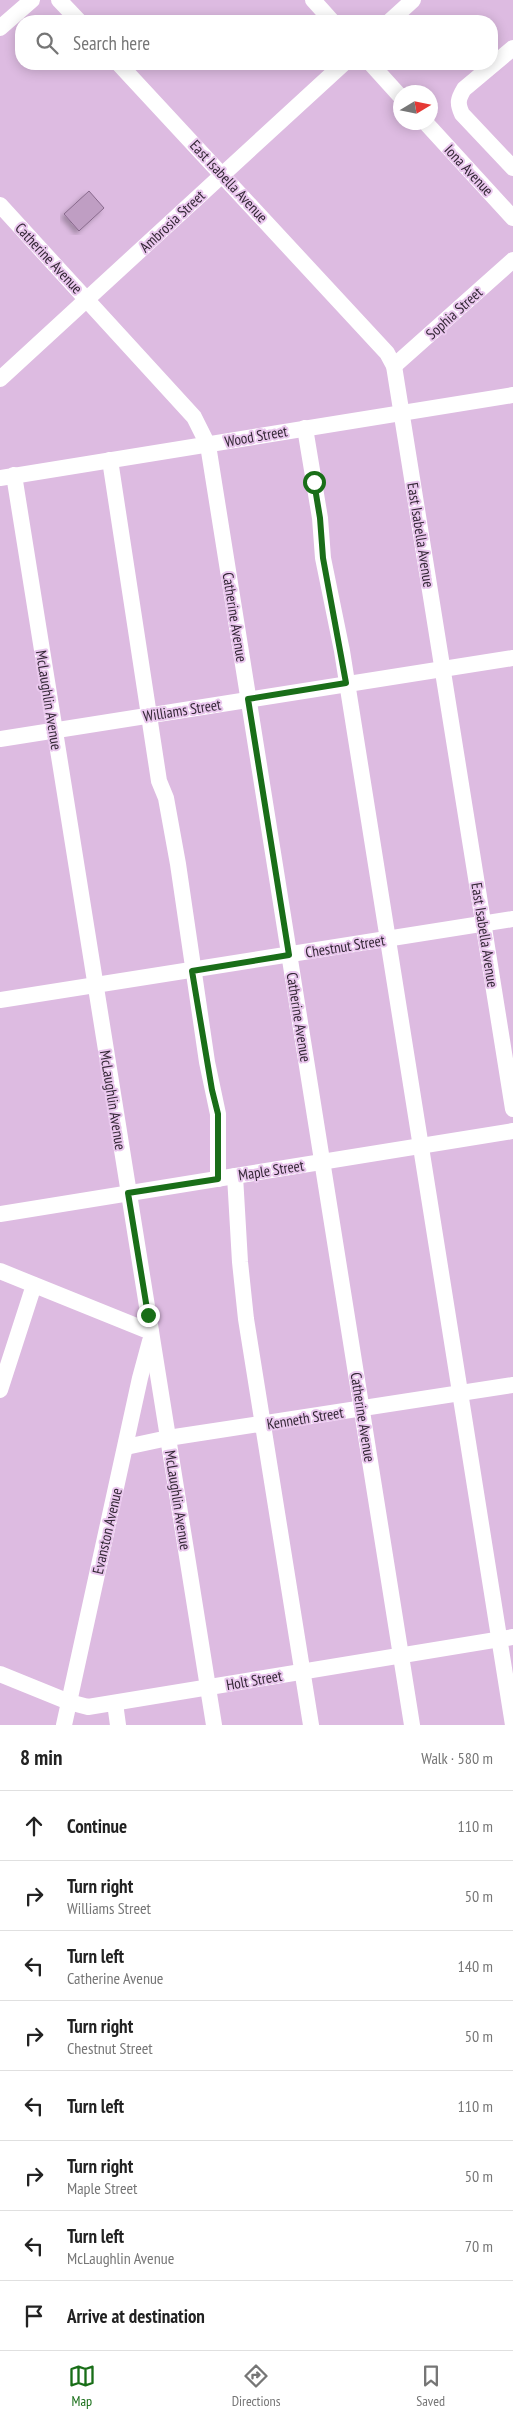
<!DOCTYPE html>
<meta charset="utf-8">
<style>
:root{--surface:#fff;--page:#f6f6f6;--text:#222;--muted:#767676;--line:#e0e0e0;--accent:#196e18}
body{margin:0;font-family:"PT Sans Narrow",sans-serif;background:var(--page);color:var(--text)}
.compass{position:absolute;left:393px;top:85px;width:45px;height:45px;border-radius:50%;background:var(--surface);box-shadow:0 2px 12px #0003;rotate:80deg}
.stop{position:absolute;width:15px;height:15px;margin:-11px;border:4px solid #196e18;border-radius:50%;background:#fff}
.stop.end{background:#196e18;border-color:#fff;box-shadow:0 1px 5px #0008}
.list{margin:0;padding:0;list-style:none}
h2{display:flex;justify-content:space-between;align-items:center;height:65px;margin:0;padding:0 20px;font-size:21px}
h2 small{font-size:16px;font-weight:400;color:var(--muted)}
.list li{display:grid;grid-template-columns:32px 1fr auto;gap:15px;align-items:center;box-sizing:border-box;height:70px;padding:0 20px;border-top:1px solid var(--line)}
.list b{display:block;font-size:19px;white-space:nowrap}
.list p{margin:0;font-size:16px;white-space:nowrap;color:var(--muted)}
.list em{font-size:16px;font-style:normal;color:var(--muted)}
.icon{flex:none;width:28px;height:28px;fill:none;stroke:currentColor;stroke-width:2;stroke-linecap:round;stroke-linejoin:round}
.map{position:relative;flex:none;width:513px;height:1725px;overflow:hidden}
.search{position:absolute;background:var(--surface);box-shadow:0 2px 12px #0003;left:15px;right:15px;top:15px;height:55px;display:flex;align-items:center;gap:12px;box-sizing:border-box;padding:0 18px;border-radius:20px;color:var(--muted);font-size:19px}
.sheet{height:625px;background:var(--surface)}
nav{display:flex;justify-content:space-around;align-items:center;box-sizing:border-box;height:70px;border-top:1px solid var(--line);background:var(--surface);font-size:14px;color:var(--muted)}
nav a{display:grid;justify-items:center;gap:2px}
nav .on{color:var(--accent)}
.map>svg:first-child{display:block}
</style>
<div class="map">
<svg width="513" height="1725" viewBox="0 0 513 1725">
<defs>
<filter id="shadow"><feDropShadow dx="-3.5" dy="3.5" stdDeviation="2.5" flood-color="#0004"/></filter>
</defs>
<rect width="100%" height="100%" fill="#ddbbe1"/>
<path fill="#bf9ec3" stroke="#88698c" filter="url(#shadow)" d="M 89,191 L 104,208 L 79,231 L 64,214 Z"/>
<g fill="none" stroke-linecap="round" stroke-linejoin="round">
<g stroke="#fff" stroke-width="16">
<path d="M 59,0 L 79,21"/>
<path d="M 313,0 L 332,21"/>
<path d="M 390,21 L 413,0"/>
<path d="M 0,28 L 32,0"/>
<path d="M 513,48 L 464,89 C 458,99 457,103 462,114 L 513,168"/>
<path d="M 119,64 L 387,353 L 394,366 L 513,1109"/>
<path d="M 371,64 L 400,96"/>
<path d="M 425,122 L 513,218"/>
<path d="M 0,205 L 194,417 L 208,445 L 412,1725"/>
<path d="M 394,366 L 513,260"/>
<path d="M 0,379 L 343,64"/>
<path d="M 305,428 L 320,518 L 323,558 L 342,651 L 513,1725"/>
<path d="M 110,460 L 159,781 L 166,798 L 178,864 L 207,1062 L 218,1114 L 218,1179"/>
<path d="M 14,475 L 214,1725"/>
<path d="M 0,478 L 513,395"/>
<path d="M 0,739 L 513,658"/>
<path d="M 0,1000 L 513,919"/>
<path d="M 235,1176 L 240,1262 L 246,1319 L 311,1725"/>
<path d="M 0,1214 L 513,1131"/>
<path d="M 0,1271 L 151,1332"/>
<path d="M 0,1390 L 34,1285"/>
<path d="M 126,1447 L 168,1438 L 513,1385"/>
<path d="M 0,1674 L 69,1702 L 88,1707 L 513,1637"/>
<path d="M 115,1703 L 118,1725"/>
<path d="M 64,1725 L 140,1378 L 150,1341"/>
</g>
</g>
<g fill="none" stroke-linecap="round" stroke-linejoin="round">
<path stroke="#196e18" stroke-width="6" d="M 148,1315 L 128,1193 L 218,1179 L 218,1114 L 212,1090 L 192,971 L 289,955 L 248,699 L 346,683 L 323,558 L 320,518 L 314,482"/>
</g>
<g text-anchor="middle" dominant-baseline="central" stroke-width="4" stroke-linejoin="round" paint-order="stroke">
<g font-size="15" fill="#342736" stroke="#eac8ee">
<text transform="translate(469 170) rotate(47)">Iona Avenue</text>
<text transform="translate(229 181) rotate(47)">East Isabella Avenue</text>
<text transform="translate(172 221) rotate(-43)">Ambrosia Street</text>
<text transform="translate(49 258) rotate(47)">Catherine Avenue</text>
<text transform="translate(454 313) rotate(-42)">Sophia Street</text>
<text transform="translate(256 436) rotate(-10)">Wood Street</text>
<text transform="translate(421 535) rotate(81)">East Isabella Avenue</text>
<text transform="translate(235 617) rotate(81)">Catherine Avenue</text>
<text transform="translate(49 700) rotate(81)">McLaughlin Avenue</text>
<text transform="translate(182 710) rotate(-9)">Williams Street</text>
<text transform="translate(485 935) rotate(81)">East Isabella Avenue</text>
<text transform="translate(345 946) rotate(-9)">Chestnut Street</text>
<text transform="translate(299 1017) rotate(81)">Catherine Avenue</text>
<text transform="translate(113 1100) rotate(81)">McLaughlin Avenue</text>
<text transform="translate(271 1170) rotate(-9)">Maple Street</text>
<text transform="translate(363 1417) rotate(81)">Catherine Avenue</text>
<text transform="translate(305 1418) rotate(-9)">Kenneth Street</text>
<text transform="translate(178 1500) rotate(81)">McLaughlin Avenue</text>
<text transform="translate(107 1531) rotate(-77)">Evanston Avenue</text>
<text transform="translate(254 1680) rotate(-10)">Holt Street</text>
</g>
</g>
</svg>
<svg class="compass" viewBox="-18 -18 36 36"><path d="M0-13l5 13h-10z" fill="#e53935"/><path d="M0 13l5-13h-10z" fill="#767676"/></svg>
<div class="stop" style="left:314px;top:482px"></div>
<div class="stop end" style="left:148px;top:1315px"></div>
<div class="search"><svg class="icon" aria-label="search" viewBox="0 0 24 24"><circle cx="10" cy="10" r="6"/><path d="M15 15l6 6"/></svg>Search here</div>
</div>
<section class="sheet">
<h2>8 min<small>Walk · 580 m</small></h2>
<ul class="list">
<li><svg class="icon" aria-label="ahead" viewBox="0 0 24 24"><path d="M12 20V5M6 11l6-6 6 6"/></svg><div><b>Continue</b></div><em>110 m</em></li>
<li><svg class="icon" aria-label="right" viewBox="0 0 24 24"><path d="M7 20v-9h11M14 6l5 5-5 5"/></svg><div><b>Turn right</b><p>Williams Street</p></div><em>50 m</em></li>
<li><svg class="icon" aria-label="left" viewBox="0 0 24 24"><path d="M17 20v-9H6M10 6l-5 5 5 5"/></svg><div><b>Turn left</b><p>Catherine Avenue</p></div><em>140 m</em></li>
<li><svg class="icon" aria-label="right" viewBox="0 0 24 24"><path d="M7 20v-9h11M14 6l5 5-5 5"/></svg><div><b>Turn right</b><p>Chestnut Street</p></div><em>50 m</em></li>
<li><svg class="icon" aria-label="left" viewBox="0 0 24 24"><path d="M17 20v-9H6M10 6l-5 5 5 5"/></svg><div><b>Turn left</b></div><em>110 m</em></li>
<li><svg class="icon" aria-label="right" viewBox="0 0 24 24"><path d="M7 20v-9h11M14 6l5 5-5 5"/></svg><div><b>Turn right</b><p>Maple Street</p></div><em>50 m</em></li>
<li><svg class="icon" aria-label="left" viewBox="0 0 24 24"><path d="M17 20v-9H6M10 6l-5 5 5 5"/></svg><div><b>Turn left</b><p>McLaughlin Avenue</p></div><em>70 m</em></li>
<li><svg class="icon" aria-label="arrive" viewBox="0 0 24 24"><path d="M6 21V4h12l-3 4 3 4H6"/></svg><div><b>Arrive at destination</b></div></li>
</ul>
</section>
<nav>
<a class="on"><svg class="icon" aria-label="map" viewBox="0 0 24 24"><path d="M3 6l6-2 6 2 6-2v14l-6 2-6-2-6 2zM9 4v14M15 6v14"/></svg>Map</a>
<a><svg class="icon" aria-label="directions" viewBox="0 0 24 24"><path d="M12 3l9 9-9 9-9-9zM9 14v-3h6M13 9l2 2-2 2"/></svg>Directions</a>
<a><svg class="icon" aria-label="saved" viewBox="0 0 24 24"><path d="M7 4h10v16l-5-4-5 4z"/></svg>Saved</a>
</nav>
